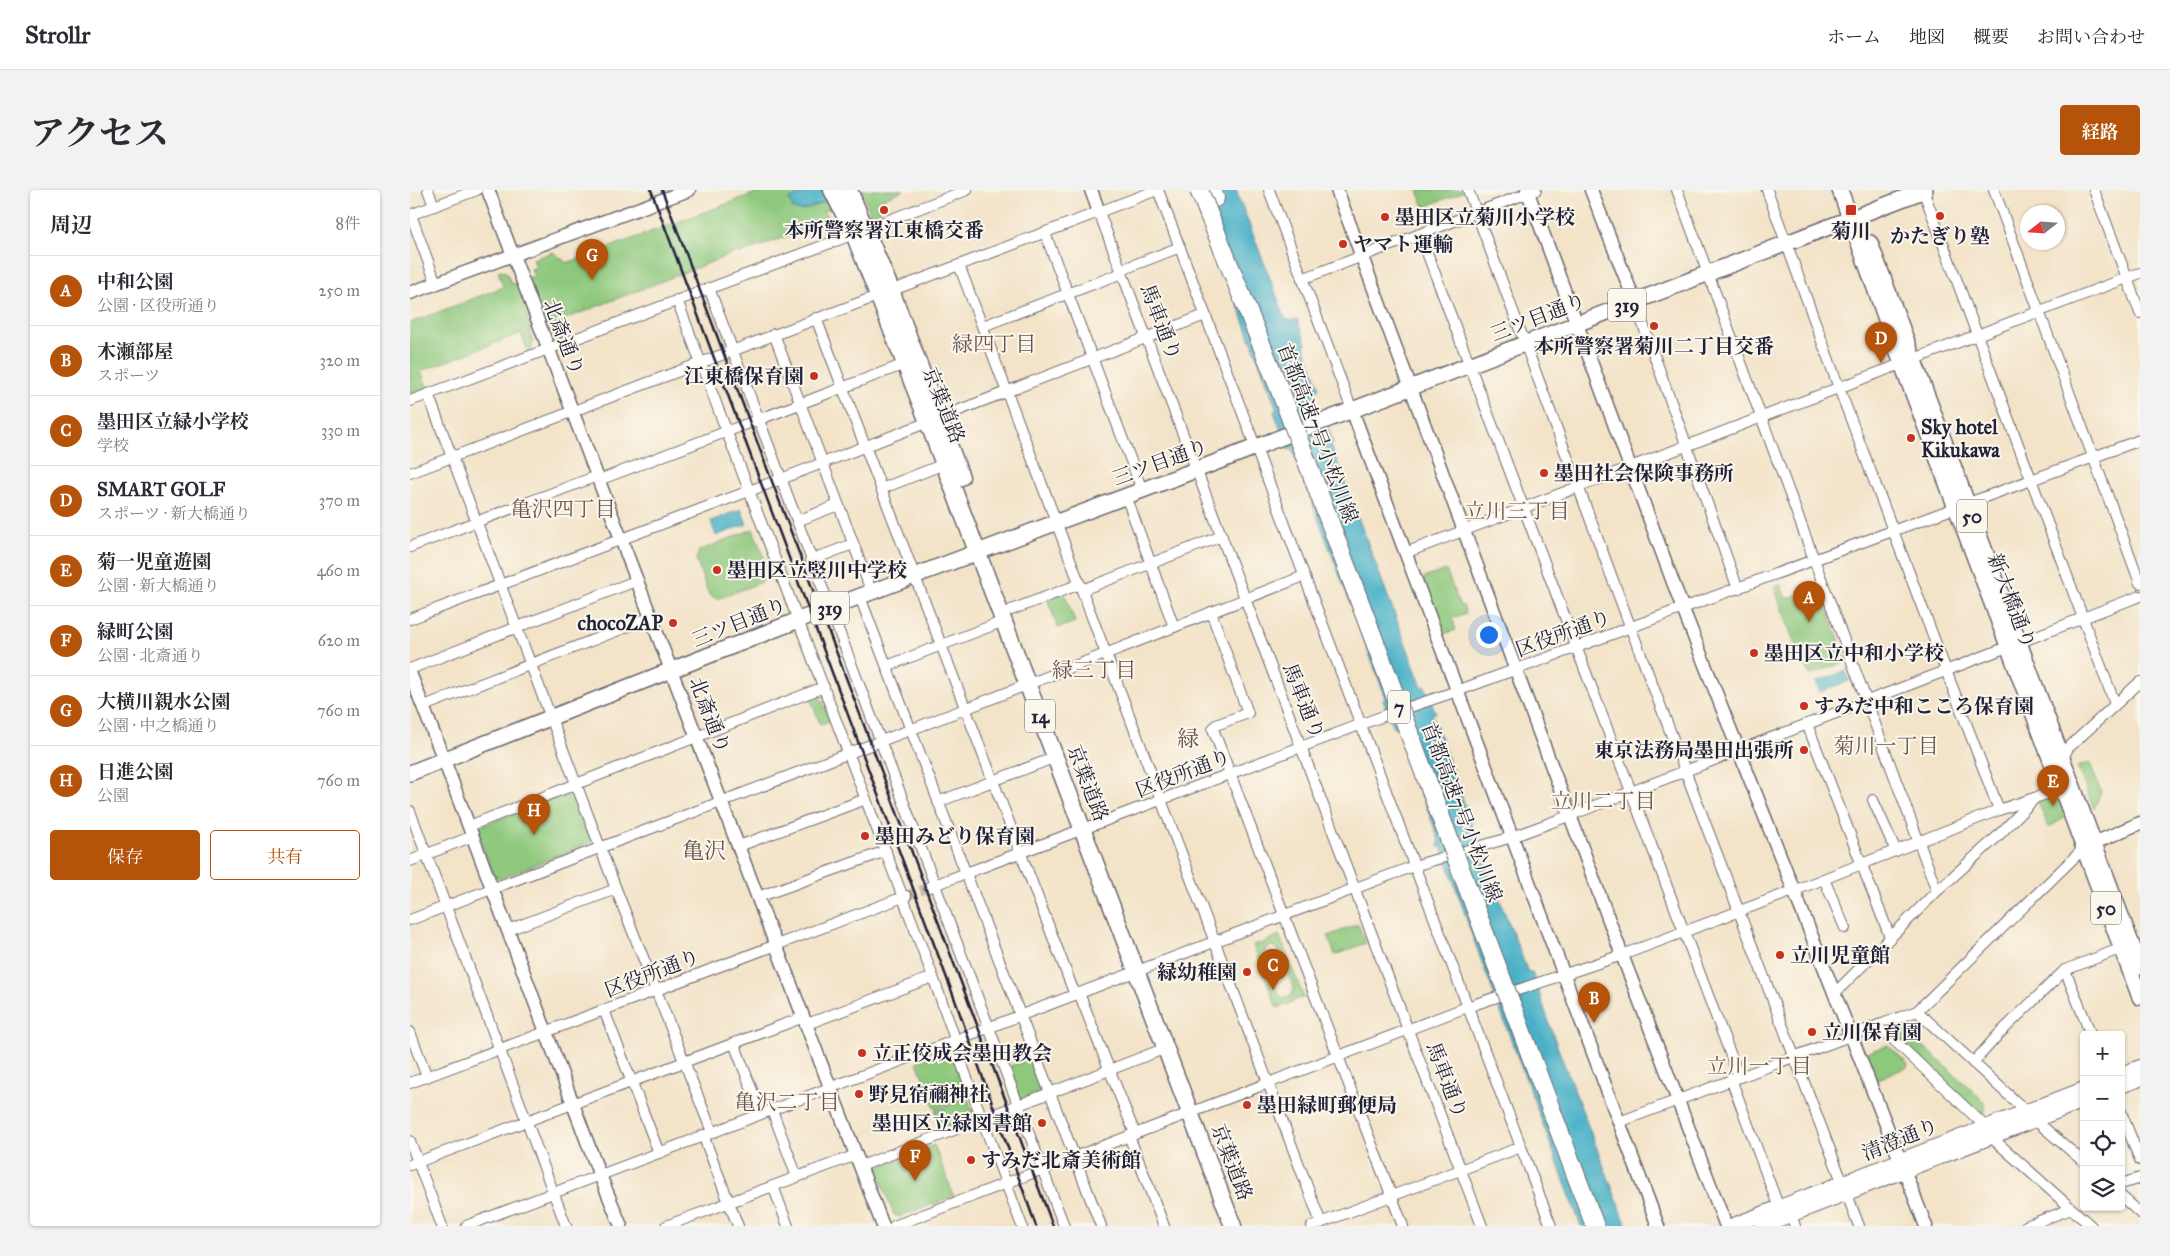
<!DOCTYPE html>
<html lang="ja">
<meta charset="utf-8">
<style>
:root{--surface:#fff;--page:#f2f2f3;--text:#2b2b33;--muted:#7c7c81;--line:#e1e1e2;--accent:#b45309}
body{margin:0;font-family:"IM FELL Great Primer","Noto Serif JP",serif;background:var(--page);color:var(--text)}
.controls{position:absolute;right:15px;bottom:15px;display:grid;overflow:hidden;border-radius:5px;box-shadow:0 1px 4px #0004}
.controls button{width:45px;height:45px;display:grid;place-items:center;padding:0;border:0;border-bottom:1px solid var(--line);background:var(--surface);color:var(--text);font:25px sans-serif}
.compass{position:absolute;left:1610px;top:15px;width:45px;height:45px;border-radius:50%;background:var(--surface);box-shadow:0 1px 4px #0004;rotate:253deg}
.you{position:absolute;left:1078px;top:444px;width:18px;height:18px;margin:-12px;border:4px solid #fff;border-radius:50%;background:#1a73e8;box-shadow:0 0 0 8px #1a73e833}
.badge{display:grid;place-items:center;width:32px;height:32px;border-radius:50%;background:var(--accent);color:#fff;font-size:16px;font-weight:700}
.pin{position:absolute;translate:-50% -41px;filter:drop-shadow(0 1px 2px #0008)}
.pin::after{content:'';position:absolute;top:26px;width:18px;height:15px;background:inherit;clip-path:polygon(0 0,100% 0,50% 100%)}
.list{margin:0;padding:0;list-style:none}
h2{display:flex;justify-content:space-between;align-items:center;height:65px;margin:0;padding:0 20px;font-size:21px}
h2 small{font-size:16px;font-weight:400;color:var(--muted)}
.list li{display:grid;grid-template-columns:32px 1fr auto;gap:15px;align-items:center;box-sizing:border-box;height:70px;padding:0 20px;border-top:1px solid var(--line)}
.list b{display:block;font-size:19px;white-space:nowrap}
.list p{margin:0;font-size:16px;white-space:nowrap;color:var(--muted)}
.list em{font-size:16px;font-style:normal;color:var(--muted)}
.actions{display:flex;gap:10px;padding:15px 20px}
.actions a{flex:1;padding:11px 0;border:1px solid var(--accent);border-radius:5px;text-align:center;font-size:18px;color:var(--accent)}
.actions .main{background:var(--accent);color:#fff}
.icon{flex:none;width:28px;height:28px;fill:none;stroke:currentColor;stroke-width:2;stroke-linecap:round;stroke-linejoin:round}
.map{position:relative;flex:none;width:1730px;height:1036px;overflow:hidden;border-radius:5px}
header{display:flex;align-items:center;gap:30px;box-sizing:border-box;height:70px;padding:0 25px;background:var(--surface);border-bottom:1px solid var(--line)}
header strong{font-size:24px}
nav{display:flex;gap:28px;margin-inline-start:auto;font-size:18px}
.intro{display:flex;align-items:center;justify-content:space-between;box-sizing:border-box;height:120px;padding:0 30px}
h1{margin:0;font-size:35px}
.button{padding:12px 22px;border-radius:5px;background:var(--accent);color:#fff;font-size:18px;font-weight:700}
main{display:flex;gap:30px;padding:0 30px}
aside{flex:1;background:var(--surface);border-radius:5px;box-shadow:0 1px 4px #0004}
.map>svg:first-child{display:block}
</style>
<header>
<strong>Strollr</strong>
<nav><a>ホーム</a><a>地図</a><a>概要</a><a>お問い合わせ</a></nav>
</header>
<div class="intro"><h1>アクセス</h1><a class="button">経路</a></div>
<main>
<aside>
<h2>周辺<small>8件</small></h2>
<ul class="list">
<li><span class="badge">A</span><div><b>中和公園</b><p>公園 · 区役所通り</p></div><em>250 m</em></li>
<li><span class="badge">B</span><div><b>木瀬部屋</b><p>スポーツ</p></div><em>320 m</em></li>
<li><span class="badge">C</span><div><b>墨田区立緑小学校</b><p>学校</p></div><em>330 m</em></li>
<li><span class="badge">D</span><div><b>SMART GOLF</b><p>スポーツ · 新大橋通り</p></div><em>370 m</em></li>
<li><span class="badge">E</span><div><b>菊一児童遊園</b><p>公園 · 新大橋通り</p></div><em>460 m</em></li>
<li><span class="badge">F</span><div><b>緑町公園</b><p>公園 · 北斎通り</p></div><em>620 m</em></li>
<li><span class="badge">G</span><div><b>大横川親水公園</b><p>公園 · 中之橋通り</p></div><em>760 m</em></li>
<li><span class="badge">H</span><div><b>日進公園</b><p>公園</p></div><em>760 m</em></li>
</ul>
<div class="actions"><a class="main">保存</a><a>共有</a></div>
</aside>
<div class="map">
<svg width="1730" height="1036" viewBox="0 0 1730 1036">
<rect width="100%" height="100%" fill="#fbf7ec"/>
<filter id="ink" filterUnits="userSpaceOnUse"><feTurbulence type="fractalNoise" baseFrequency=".02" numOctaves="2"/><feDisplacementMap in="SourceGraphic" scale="10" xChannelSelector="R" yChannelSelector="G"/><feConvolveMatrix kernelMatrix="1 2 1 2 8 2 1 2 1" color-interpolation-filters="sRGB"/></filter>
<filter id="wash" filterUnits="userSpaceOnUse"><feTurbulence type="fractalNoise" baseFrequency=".0096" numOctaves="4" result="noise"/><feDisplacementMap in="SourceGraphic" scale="20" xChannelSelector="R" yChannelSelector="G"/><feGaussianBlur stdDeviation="1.12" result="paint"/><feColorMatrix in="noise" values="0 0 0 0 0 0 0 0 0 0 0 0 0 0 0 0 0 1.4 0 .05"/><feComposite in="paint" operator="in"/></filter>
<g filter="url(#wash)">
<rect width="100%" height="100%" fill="#f3e3c8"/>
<g fill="#8dc87c" stroke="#58755c" fill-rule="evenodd">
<path d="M 354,0 L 494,0 L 473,8 L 475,12 L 468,16 L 474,28 L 463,32 L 454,5 L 413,21 L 430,44 L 416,51 L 410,34 L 329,64 L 327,62 L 152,130 L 158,148 L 149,151 L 142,132 L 119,140 L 123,153 L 121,160 L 118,161 L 111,143 L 11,181 L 18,199 L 0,206 L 0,133 L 93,97 L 88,81 L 91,80 L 97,83 L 101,94 L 124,86 L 121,79 L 126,77 L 123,69 L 143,62 L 157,73 Z"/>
<path d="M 1008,0 L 1052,0 L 1053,2 L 1014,17 Z"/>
<path d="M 343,339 L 362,388 L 307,409 L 299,405 L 286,370 L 289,361 Z"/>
<path d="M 1036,380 L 1050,416 L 1053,415 L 1056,423 L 1042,428 L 1046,440 L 1034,444 L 1013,388 Z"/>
<path d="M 1371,395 L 1376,409 L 1409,397 L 1437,471 L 1400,485 L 1388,455 L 1385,455 L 1364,397 Z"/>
<path d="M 654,402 L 665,432 L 648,438 L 637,408 Z"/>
<path d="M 409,504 L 420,531 L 410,534 L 400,507 Z"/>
<path d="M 1680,573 L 1691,602 L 1684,619 L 1667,577 Z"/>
<path d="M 163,601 L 183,651 L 90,689 L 84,686 L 65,638 Z"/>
<path d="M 1650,601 L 1659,624 L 1639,638 L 1627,609 Z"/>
<path d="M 948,734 L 956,753 L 925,765 L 918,746 Z"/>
<path d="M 869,745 L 894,808 L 887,809 L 877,815 L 873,814 L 873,816 L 867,818 L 843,755 L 849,753 L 850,755 ZM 862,756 L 868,759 L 884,799 L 883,802 L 881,806 L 874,808 L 868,804 L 854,765 L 856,758 Z"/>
<path d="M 1488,833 L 1575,912 L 1575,923 L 1570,926 L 1480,841 L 1482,836 Z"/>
<path d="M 1478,855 L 1498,874 L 1497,877 L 1463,891 L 1453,864 Z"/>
<path d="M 540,860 L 557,907 L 525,919 L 507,872 Z"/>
<path d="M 623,867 L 635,900 L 610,910 L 598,877 Z"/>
<path d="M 558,909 L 565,927 L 532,939 L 525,921 Z"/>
<path d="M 524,955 L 544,1006 L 489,1027 L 484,1025 L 466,977 Z"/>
</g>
<g fill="#48b1c7" stroke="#356a81">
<path d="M 403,0 L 448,0 L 391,21 L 383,19 L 379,9 Z"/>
<path d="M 785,0 L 826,0 L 876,130 L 879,129 L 880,131 L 887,129 L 896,154 L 894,155 L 909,196 L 903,210 L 905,217 L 909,216 L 924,253 L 921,255 L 1012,497 L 1015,496 L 1026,523 L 1022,524 L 1066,646 L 1069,646 L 1068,649 L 1076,668 L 1074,670 L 1118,782 L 1122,782 L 1146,853 L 1217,1036 L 1171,1036 L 1063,748 L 1033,660 L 1027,655 L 1030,654 L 988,536 L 983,538 L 973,510 L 976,508 L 882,259 L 878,260 L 864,222 L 867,220 Z"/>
<path d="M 331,319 L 337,334 L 306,346 L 301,331 Z"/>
<path d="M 1436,481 L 1439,491 L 1410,502 L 1406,492 Z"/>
</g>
</g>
<g filter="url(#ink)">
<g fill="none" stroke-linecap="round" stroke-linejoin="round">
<path stroke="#c9bcac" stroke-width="10" stroke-dasharray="10 5" stroke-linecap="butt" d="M 496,706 L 519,697"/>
<g stroke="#6b666c" stroke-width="12">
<g id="minor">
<path d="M 18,0 L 24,16"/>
<path d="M 748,0 L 1141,1036"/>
<path d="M 859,0 L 942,220"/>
<path d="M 1058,0 L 1223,444 L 1449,1036"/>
<path d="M 1267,0 L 1527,701"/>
<path d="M 1357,0 L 1429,198 L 1589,620"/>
<path d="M 1513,0 L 1705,514"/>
<path d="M 1584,0 L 1730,393"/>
<path d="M 1684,0 L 1730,123"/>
<path d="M 689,22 L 1072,1036"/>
<path d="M 0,25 L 67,0"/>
<path d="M 1,25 L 26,93"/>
<path d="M 456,39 L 557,0"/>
<path d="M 635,43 L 732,300"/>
<path d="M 1010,44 L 1329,887"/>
<path d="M 549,75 L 911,1033"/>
<path d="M 711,80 L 770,57"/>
<path d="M 892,89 L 1126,0"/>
<path d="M 299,98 L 654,1036"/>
<path d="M 267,110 L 523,787 L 543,843 L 548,864 L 612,1036"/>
<path d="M 1225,112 L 1328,399"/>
<path d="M 406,128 L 665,805"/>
<path d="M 573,136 L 712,83"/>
<path d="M 364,144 L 462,403"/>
<path d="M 18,204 L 206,699 L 302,942"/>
<path d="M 0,211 L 444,44"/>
<path d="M 0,283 L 747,0"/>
<path d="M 189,290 L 495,174"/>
<path d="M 471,299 L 534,274"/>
<path d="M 716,306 L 764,437"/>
<path d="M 387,331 L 428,315"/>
<path d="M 0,357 L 187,286"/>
<path d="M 995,363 L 1730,83"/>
<path d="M 401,370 L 443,354"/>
<path d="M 672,400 L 812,346"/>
<path d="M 450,407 L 691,1036"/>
<path d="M 601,420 L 670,394"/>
<path d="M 801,422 L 838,523 L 806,535 L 803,539 L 993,1036"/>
<path d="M 0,429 L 371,289 L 795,125"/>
<path d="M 477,476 L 594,431"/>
<path d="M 0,479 L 228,390"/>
<path d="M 14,516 L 242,427"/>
<path d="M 1397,534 L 1480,747"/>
<path d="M 1653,568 L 1658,558 L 1730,492"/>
<path d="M 1463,610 L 1486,661"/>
<path d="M 528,612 L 646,567"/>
<path d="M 0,621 L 156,1036"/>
<path d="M 59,636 L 414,497"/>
<path d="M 329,656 L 456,609"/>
<path d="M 0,671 L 63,646"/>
<path d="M 1414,689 L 1435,738"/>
<path d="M 519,697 L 976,525 L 1047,501 L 1730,250"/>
<path d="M 348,707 L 476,661"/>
<path d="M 0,730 L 555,519 L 894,386"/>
<path d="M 98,740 L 206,699"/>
<path d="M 1655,780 L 1681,845"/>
<path d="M 669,803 L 725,944"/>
<path d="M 1424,804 L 1527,701 L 1588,646 L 1624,609"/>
<path d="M 194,820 L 249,963"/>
<path d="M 1507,821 L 1617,922"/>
<path d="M 397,834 L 523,787"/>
<path d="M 1468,835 L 1576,937"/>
<path d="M 0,842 L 17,887"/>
<path d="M 324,853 L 351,924"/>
<path d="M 1563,873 L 1588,845 L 1655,780 L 1712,758"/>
<path d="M 1321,889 L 1369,1018"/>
<path d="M 0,893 L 496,706"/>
<path d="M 362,920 L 387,987"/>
<path d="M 1711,922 L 1730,970"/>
<path d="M 1625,930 L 1674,972"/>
<path d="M 1209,932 L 1507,821 L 1673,659"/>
<path d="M 293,945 L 328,1036"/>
<path d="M 719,946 L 754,1036"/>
<path d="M 1581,947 L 1681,1036"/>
<path d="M 0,951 L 32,1036"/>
<path d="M 0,975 L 394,827"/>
<path d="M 451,976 L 756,858"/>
<path d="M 1711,994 L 1730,988"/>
<path d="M 363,996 L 378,1036"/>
<path d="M 1711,1006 L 1730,1023"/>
<path d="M 1381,1025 L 1385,1036"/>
<path d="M 56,1036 L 1004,676 L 1102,647 L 1161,625 L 1730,406"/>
<path d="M 256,1036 L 446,965"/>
<path d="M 484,1036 L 1057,817 L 1212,765 L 1383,701 L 1589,620 L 1651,599"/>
<path d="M 902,1036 L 1111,957"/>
<path d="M 1616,1036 L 1661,1019"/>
</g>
</g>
<g stroke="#6b666c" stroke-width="15">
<g id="tertiary">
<path d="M 78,0 L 473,1036"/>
<path d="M 681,0 L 689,22"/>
<path d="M 927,0 L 1212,765 L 1316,1036"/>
<path d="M 1117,0 L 1273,419 L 1516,1036"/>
<path d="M 1181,0 L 1225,112"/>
<path d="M 0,103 L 279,0"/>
<path d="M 942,220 L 1248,1036"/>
<path d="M 0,483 L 34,570 L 187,978 L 211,1036"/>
<path d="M 1675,657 L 1730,633"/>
</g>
</g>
<g stroke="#6b666c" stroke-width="16">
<g id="secondary">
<path d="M 1711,884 L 1730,877"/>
<path d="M 1711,896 L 1730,889"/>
<path d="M 1321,1036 L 1674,899"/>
<path d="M 1352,1036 L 1674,911"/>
</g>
</g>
<g stroke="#6b666c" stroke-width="18">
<g id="primary">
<path d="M 1430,0 L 1492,174 L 1730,807"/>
<path d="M 1460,53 L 1730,777"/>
<path d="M 0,583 L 419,418 L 799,275 L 1515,0"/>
</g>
</g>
<g stroke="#6b666c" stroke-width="19">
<g id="trunk">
<path d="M 422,0 L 444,44 L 518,232 L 823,1036"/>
<path d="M 439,0 L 481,100 L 551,287"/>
</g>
</g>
<g stroke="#6b666c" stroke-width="20">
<path id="motorway" d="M 802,0 L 805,8"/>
</g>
<use href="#minor" stroke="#fff" stroke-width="10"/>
<use href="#tertiary" stroke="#fff" stroke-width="12"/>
<use href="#secondary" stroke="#fff" stroke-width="14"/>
<use href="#primary" stroke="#fff" stroke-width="15"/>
<use href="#trunk" stroke="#fff" stroke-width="16"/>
<use href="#motorway" stroke="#fff" stroke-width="18"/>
<g stroke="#22223b" stroke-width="2.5">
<path d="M 241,0 L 545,810 L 626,1036"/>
<path d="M 252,0 L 643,1036"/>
</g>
<g stroke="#6b666c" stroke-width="20" stroke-linecap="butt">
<path id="motorway-bridge" d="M 789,0 L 871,203 L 1185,1036"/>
</g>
<use href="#motorway-bridge" stroke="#fff" stroke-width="18"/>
</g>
</g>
<g fill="#c8321e" stroke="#fbf7ec" stroke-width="2">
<circle cx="474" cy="20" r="5"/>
<rect x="1435" y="14" width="12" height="12" rx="2.5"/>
<circle cx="1530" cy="26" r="5"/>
<circle cx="975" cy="27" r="5"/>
<circle cx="933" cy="54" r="5"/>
<circle cx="1244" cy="136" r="5"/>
<circle cx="404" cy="186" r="5"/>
<circle cx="1501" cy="248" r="5"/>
<circle cx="1134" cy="283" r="5"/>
<circle cx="307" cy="380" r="5"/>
<circle cx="263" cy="433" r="5"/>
<circle cx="1344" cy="463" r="5"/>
<circle cx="1394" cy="516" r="5"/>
<circle cx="1394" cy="560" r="5"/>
<circle cx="455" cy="646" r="5"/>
<circle cx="1370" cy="765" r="5"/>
<circle cx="837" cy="782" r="5"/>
<circle cx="1402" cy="842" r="5"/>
<circle cx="452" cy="863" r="5"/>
<circle cx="449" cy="904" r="5"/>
<circle cx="837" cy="915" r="5"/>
<circle cx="632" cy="933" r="5"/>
<circle cx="561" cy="970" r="5"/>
</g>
<g text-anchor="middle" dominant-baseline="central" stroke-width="4" stroke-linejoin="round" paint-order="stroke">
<g fill="#fbf7ec" stroke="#636270" stroke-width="1">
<rect x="1198" y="98.5" width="38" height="33" rx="4"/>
<rect x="1547" y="309.5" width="30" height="33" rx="4"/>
<rect x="401" y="401.5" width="38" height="33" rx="4"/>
<rect x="978" y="500.5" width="22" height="33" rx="4"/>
<rect x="615" y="509.5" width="30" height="33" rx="4"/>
<rect x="1681" y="701.5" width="30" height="33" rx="4"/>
</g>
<g font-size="19" font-weight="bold" fill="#22223b">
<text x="1217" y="115">319</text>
<text x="1562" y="326">50</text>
<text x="420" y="418">319</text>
<text x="989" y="517">7</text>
<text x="630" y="526">14</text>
<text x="1696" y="718">50</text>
</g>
<g font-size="20" font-weight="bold" fill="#22223b" stroke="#fbf7ec" text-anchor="start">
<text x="985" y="27">墨田区立菊川小学校</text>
<text x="474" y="40" text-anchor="middle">本所警察署江東橋交番</text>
<text x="1441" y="41" text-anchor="middle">菊川</text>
<text x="1530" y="46" text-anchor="middle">かたぎり塾</text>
<text x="943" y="54">ヤマト運輸</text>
<text x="1244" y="156" text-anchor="middle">本所警察署菊川二丁目交番</text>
<text x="394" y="186" text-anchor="end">江東橋保育園</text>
<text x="1511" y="237">Sky hotel<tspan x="1511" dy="23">Kikukawa</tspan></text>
<text x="1144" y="283">墨田社会保険事務所</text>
<text x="317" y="380">墨田区立竪川中学校</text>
<text x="253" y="433" text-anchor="end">chocoZAP</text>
<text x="1354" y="463">墨田区立中和小学校</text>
<text x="1404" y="516">すみだ中和こころ保育園</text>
<text x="1384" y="560" text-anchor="end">東京法務局墨田出張所</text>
<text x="465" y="646">墨田みどり保育園</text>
<text x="1380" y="765">立川児童館</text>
<text x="827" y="782" text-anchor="end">緑幼稚園</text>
<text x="1412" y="842">立川保育園</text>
<text x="462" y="863">立正佼成会墨田教会</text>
<text x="459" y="904">野見宿禰神社</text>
<text x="847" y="915">墨田緑町郵便局</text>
<text x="622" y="933" text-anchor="end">墨田区立緑図書館</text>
<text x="571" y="970">すみだ北斎美術館</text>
</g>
<g font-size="20" fill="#22223b" stroke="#fbf7ec">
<text transform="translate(1128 127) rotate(-21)">三ツ目通り</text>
<text transform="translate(751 132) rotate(69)">馬車通り</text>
<text transform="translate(154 147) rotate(69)">北斎通り</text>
<text transform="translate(534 215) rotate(68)">京葉道路</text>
<text transform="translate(908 243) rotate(69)">首都高速7号小松川線</text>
<text transform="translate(750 272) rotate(-20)">三ツ目通り</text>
<text transform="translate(1602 411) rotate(69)">新大橋通り</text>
<text transform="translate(329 432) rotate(-22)">三ツ目通り</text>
<text transform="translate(1153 443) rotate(-20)">区役所通り</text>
<text transform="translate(894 511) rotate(68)">馬車通り</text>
<text transform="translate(300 525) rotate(69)">北斎通り</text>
<text transform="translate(773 583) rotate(-21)">区役所通り</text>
<text transform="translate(678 593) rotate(69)">京葉道路</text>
<text transform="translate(1052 622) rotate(69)">首都高速7号小松川線</text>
<text transform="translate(242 783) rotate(-21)">区役所通り</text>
<text transform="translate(1037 890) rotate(69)">馬車通り</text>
<text transform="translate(1490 949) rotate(-22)">清澄通り</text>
<text transform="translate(822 972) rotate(69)">京葉道路</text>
</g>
<g font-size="21" fill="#6a534e" stroke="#fbf7ec">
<text x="584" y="154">緑四丁目</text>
<text x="153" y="319">亀沢四丁目</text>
<text x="1107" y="321">立川三丁目</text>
<text x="684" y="480">緑三丁目</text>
<text x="1476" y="556">菊川一丁目</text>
<text x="1193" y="611">立川二丁目</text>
<text x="1349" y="876">立川一丁目</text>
<text x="377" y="912">亀沢二丁目</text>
</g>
<g font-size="22" fill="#6a534e" stroke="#fbf7ec">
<text x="778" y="548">緑</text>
<text x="294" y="660">亀沢</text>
</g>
</g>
</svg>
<div class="controls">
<button>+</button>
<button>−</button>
<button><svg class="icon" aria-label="locate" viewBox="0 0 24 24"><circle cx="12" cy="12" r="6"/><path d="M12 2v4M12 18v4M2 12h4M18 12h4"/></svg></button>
<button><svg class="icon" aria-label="layers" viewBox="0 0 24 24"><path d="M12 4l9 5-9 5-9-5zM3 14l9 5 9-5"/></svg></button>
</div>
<svg class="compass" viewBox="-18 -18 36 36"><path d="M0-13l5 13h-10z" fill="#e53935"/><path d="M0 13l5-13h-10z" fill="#7c7c81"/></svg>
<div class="you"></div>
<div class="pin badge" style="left:1399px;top:432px">A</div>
<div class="pin badge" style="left:1184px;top:833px">B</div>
<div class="pin badge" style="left:863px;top:800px">C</div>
<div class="pin badge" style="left:1471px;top:173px">D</div>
<div class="pin badge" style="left:1643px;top:616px">E</div>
<div class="pin badge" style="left:505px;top:991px">F</div>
<div class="pin badge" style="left:182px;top:90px">G</div>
<div class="pin badge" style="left:124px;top:645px">H</div>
</div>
</main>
